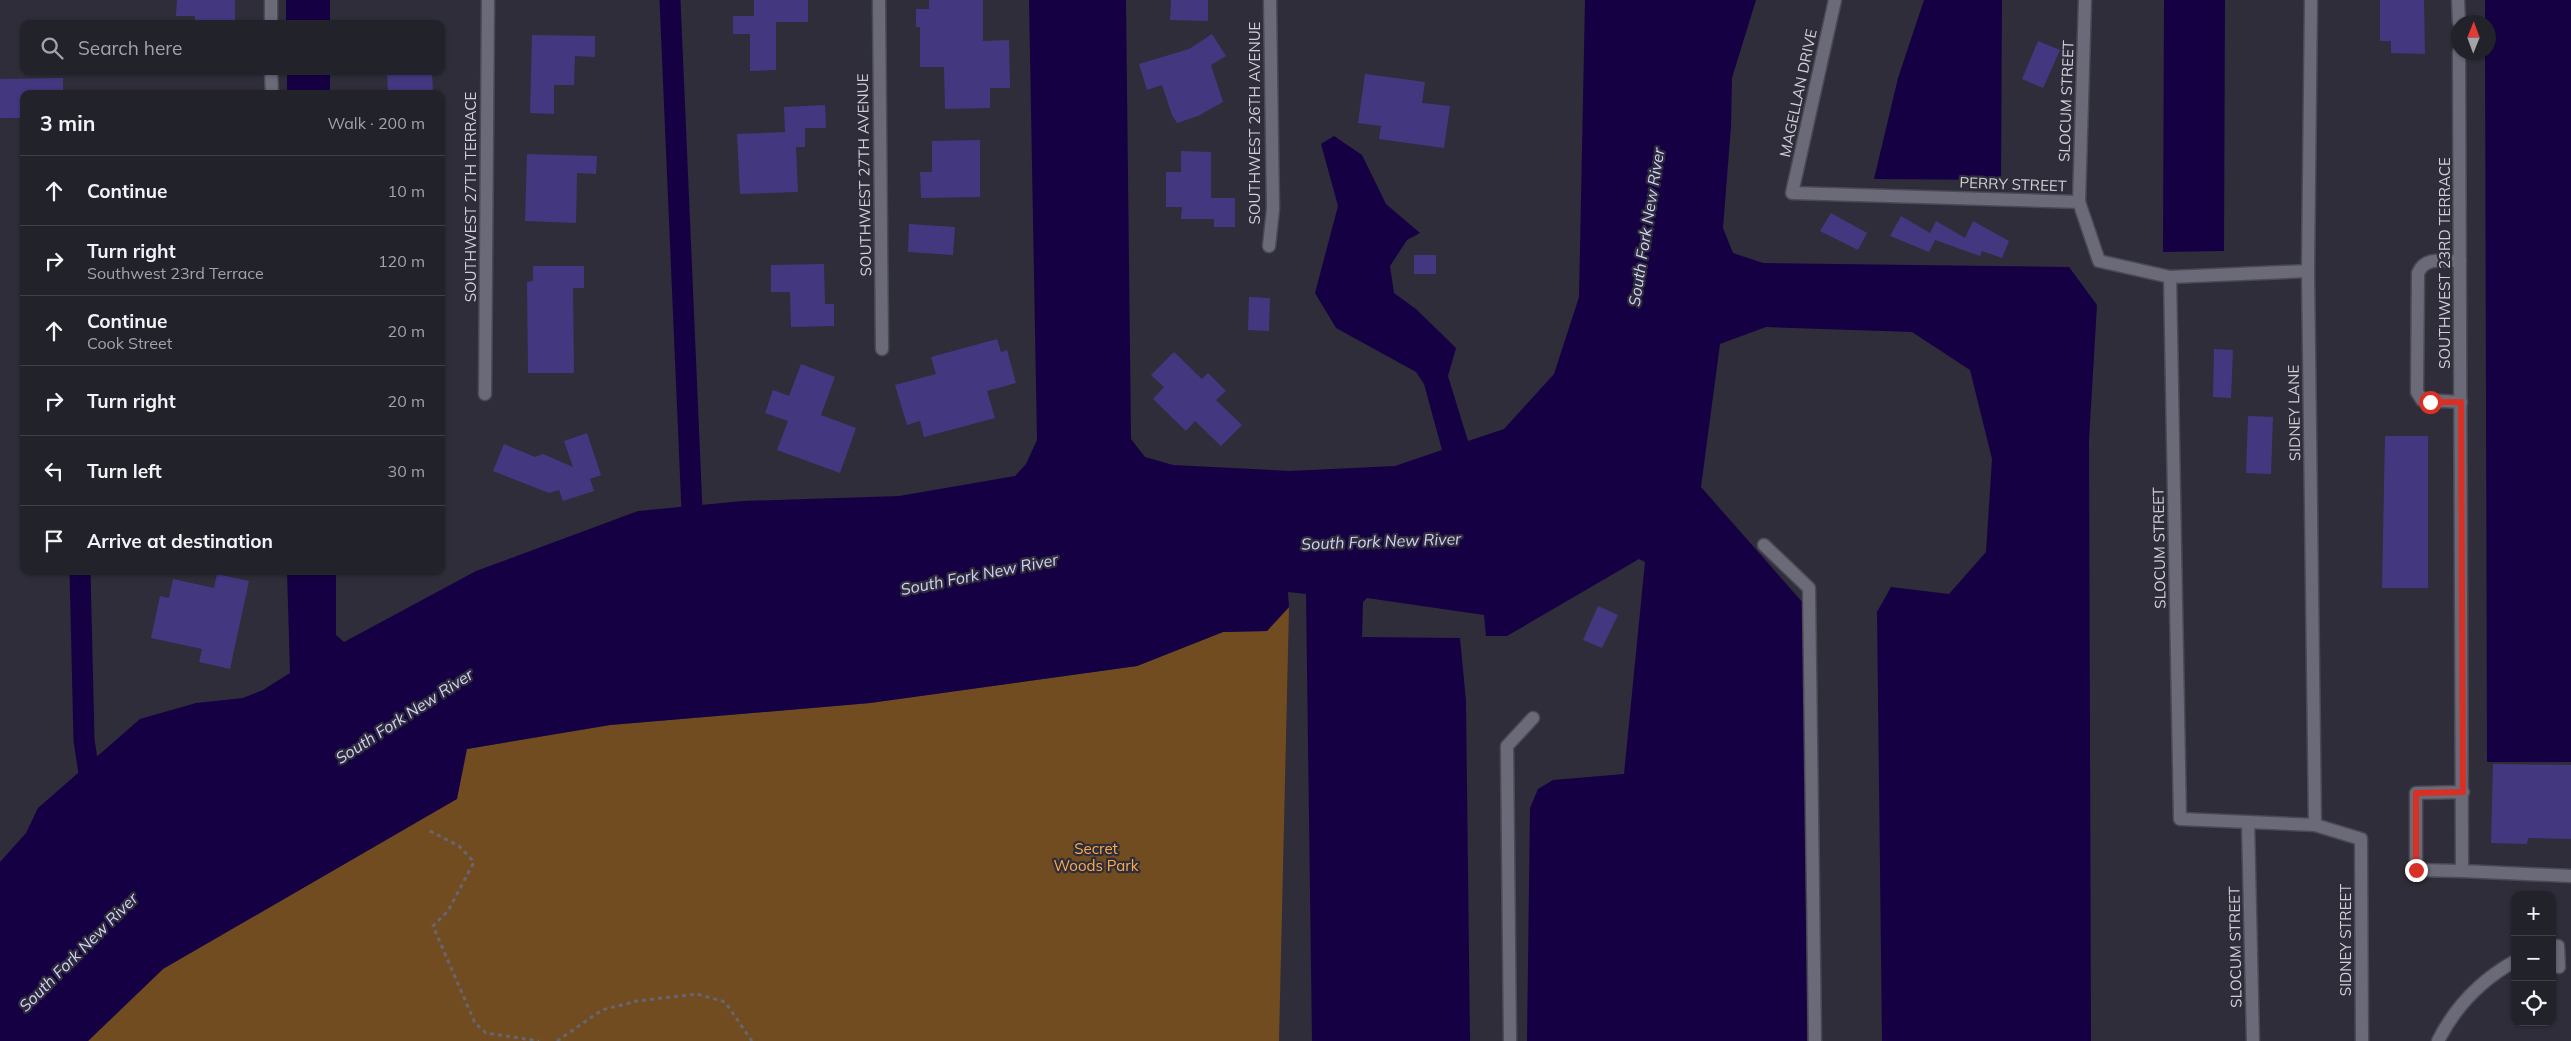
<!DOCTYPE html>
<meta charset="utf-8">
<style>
:root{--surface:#22222b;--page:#2e2f37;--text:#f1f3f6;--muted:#a2a4a9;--line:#3f3f47}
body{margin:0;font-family:Mulish,sans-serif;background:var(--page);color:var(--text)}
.controls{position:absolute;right:15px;bottom:15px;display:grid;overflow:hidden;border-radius:10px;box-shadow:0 1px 4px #0004}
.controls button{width:45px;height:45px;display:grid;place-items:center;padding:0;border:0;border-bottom:1px solid var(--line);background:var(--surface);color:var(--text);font:25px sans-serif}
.compass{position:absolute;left:2451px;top:15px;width:45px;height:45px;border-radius:50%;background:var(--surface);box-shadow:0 1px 4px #0004;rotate:1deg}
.stop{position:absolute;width:15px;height:15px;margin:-11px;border:4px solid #d93025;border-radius:50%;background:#fff}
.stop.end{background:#d93025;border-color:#fff;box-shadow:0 1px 5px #0008}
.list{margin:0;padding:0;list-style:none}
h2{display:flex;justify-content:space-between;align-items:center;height:65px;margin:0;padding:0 20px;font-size:21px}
h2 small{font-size:16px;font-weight:400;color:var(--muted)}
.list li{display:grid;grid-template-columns:32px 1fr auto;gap:15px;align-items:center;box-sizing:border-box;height:70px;padding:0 20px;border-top:1px solid var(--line)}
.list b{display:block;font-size:19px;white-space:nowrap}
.list p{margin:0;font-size:16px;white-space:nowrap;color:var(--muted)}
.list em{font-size:16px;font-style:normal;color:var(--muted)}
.icon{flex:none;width:28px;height:28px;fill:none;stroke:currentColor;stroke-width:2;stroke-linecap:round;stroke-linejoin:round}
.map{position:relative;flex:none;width:2571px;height:1041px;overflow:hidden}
.search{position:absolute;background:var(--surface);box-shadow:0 1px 4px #0004;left:20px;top:20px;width:425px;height:55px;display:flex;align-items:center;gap:12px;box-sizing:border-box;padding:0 18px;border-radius:10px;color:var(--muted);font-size:19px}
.panel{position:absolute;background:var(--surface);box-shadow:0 1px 4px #0004;left:20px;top:90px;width:425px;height:485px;border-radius:10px}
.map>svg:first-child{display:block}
</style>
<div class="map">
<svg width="2571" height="1041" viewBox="0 0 2571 1041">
<rect width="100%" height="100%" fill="#2e2d39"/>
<path fill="#714c21" d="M 1289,607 L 1279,1041 L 88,1041 L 163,969 L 467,749 L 610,725 L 870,703 L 1137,666 L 1223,632 L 1267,631 Z"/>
<g fill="#160044">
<rect x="286" y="0" width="44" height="24"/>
<path d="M 1029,0 L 1126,0 L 1131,439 L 1145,457 L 1173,465 L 1289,471 L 1395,466 L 1442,450 L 1424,384 L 1416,372 L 1336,328 L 1315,293 L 1338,206 L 1321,144 L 1334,136 L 1362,155 L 1386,204 L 1420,233 L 1407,240 L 1390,266 L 1394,293 L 1416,309 L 1456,348 L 1448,376 L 1468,441 L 1504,429 L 1554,374 L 1579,297 L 1585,0 L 1756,0 L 1732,78 L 1731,126 L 1723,228 L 1733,253 L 1763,263 L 2069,267 L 2097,305 L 2089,440 L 2091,1041 L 1882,1041 L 1877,612 L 1891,587 L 1949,594 L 1986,552 L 1992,459 L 1970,370 L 1912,332 L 1766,327 L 1720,344 L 1701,487 L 1804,604 L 1807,1041 L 1527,1041 L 1530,808 L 1538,789 L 1553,780 L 1624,774 L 1645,562 L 1639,559 L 1507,636 L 1486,636 L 1484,615 L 1367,598 L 1363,602 L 1362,637 L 1460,638 L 1466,701 L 1470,1041 L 1312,1041 L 1306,594 L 1288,592 L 1289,607 L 1267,631 L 1223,632 L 1137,666 L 870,703 L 610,725 L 467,749 L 457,799 L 163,969 L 88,1041 L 0,1041 L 0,862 L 26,833 L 38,808 L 140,719 L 196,703 L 243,698 L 263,690 L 290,673 L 287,571 L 336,571 L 336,635 L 344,642 L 476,571 L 638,511 L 743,501 L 899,496 L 1015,476 L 1026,464 L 1037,440 Z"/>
<path d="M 1924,0 L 2002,0 L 2001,180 L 1874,179 L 1898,78 Z"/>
<path d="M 2164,0 L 2225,0 L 2224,251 L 2163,252 Z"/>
<path d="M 2485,0 L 2571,0 L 2571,762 L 2487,762 L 2485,53 L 2488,52 L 2488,22 L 2485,22 Z"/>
<rect x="287" y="71" width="43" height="23"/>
</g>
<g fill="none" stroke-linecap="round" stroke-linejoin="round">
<g stroke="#160044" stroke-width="21">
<path d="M 670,0 L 693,534"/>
<path d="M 80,571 L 84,740 L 92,793"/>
</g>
</g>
<g fill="#433880">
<path d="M 177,0 L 235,0 L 235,24 L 195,24 L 195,16 L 176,16 Z"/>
<path d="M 754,0 L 808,0 L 808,22 L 776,22 L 776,70 L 750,71 L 750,34 L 733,34 L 733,16 L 754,16 Z"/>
<path d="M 929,0 L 983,0 L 983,41 L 1009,40 L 1010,88 L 990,88 L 990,108 L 945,109 L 944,67 L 920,67 L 920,27 L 916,27 L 916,9 L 929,9 Z"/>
<path d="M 1171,0 L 1208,0 L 1208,21 L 1170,20 Z"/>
<path d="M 2380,0 L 2424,0 L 2425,54 L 2391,53 L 2391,41 L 2380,41 Z"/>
<path d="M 1212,34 L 1226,56 L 1211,65 L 1223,102 L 1198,116 L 1177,123 L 1172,115 L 1162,85 L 1147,90 L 1139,64 L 1189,49 Z"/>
<path d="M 532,35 L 595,36 L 595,57 L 575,56 L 574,85 L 554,85 L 554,114 L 530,113 Z"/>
<path d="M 2038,41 L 2060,50 L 2043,88 L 2022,79 Z"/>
<path d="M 432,71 L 433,94 L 388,94 L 387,72 Z"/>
<path d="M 1365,74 L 1425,82 L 1422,103 L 1450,106 L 1444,148 L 1379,139 L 1381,126 L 1358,123 Z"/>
<path d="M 63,78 L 63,94 L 24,94 L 24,118 L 0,118 L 0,79 Z"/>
<path d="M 825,105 L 826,128 L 805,128 L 805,147 L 796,147 L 798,192 L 740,194 L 737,134 L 785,132 L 784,107 Z"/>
<path d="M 980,140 L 980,197 L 921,198 L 920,172 L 932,172 L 932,141 Z"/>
<path d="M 1181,151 L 1211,152 L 1211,198 L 1235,198 L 1235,227 L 1214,227 L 1214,219 L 1181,219 L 1182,207 L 1166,207 L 1166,172 L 1181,172 Z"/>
<path d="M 527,154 L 597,156 L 596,174 L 577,173 L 576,223 L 525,221 Z"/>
<path d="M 1831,213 L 1867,233 L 1858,250 L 1820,231 Z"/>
<path d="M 1901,216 L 1930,233 L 1936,221 L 1965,238 L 1973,221 L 2009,241 L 2002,258 L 1982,251 L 1980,256 L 1935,240 L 1929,252 L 1890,236 Z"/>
<path d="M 909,224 L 955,227 L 953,255 L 908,252 Z"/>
<rect x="1414" y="255" width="22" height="19"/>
<path d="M 824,264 L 825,304 L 834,304 L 834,326 L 791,327 L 790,292 L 771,292 L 771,265 Z"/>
<path d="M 533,266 L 584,266 L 584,288 L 573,288 L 574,373 L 528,373 L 527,282 L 533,281 Z"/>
<path d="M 1249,297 L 1270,298 L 1269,331 L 1248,330 Z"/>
<path d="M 997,339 L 1001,352 L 1007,350 L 1016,383 L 987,391 L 995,418 L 924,437 L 920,421 L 907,425 L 895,385 L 936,374 L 931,357 Z"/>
<path d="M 2214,349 L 2233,350 L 2231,398 L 2213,397 Z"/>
<path d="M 1174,352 L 1202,379 L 1208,373 L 1226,391 L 1216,400 L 1242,425 L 1221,446 L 1195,421 L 1186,431 L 1153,399 L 1164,387 L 1151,375 Z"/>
<path d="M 801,364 L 835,377 L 821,415 L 856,428 L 840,473 L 777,450 L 788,421 L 765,413 L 773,390 L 789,396 Z"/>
<path d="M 2248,416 L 2273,417 L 2271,474 L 2246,473 Z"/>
<path d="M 587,433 L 601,475 L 590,479 L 594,491 L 563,501 L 559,490 L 549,493 L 493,471 L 504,444 L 535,457 L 543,454 L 573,467 L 564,441 Z"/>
<path d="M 2385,436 L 2428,436 L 2428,588 L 2382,588 Z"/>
<path d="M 217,574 L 249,581 L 230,669 L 199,662 L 202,649 L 151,638 L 160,596 L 169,598 L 173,579 L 214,588 Z"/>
<path d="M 1598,606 L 1618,615 L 1602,648 L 1583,640 Z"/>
<path d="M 2493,764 L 2571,765 L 2571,839 L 2528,838 L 2527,844 L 2491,843 Z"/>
</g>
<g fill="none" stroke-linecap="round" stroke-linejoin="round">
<g stroke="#4a4954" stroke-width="15">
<g id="minor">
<path d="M 271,0 L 271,24"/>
<path d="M 879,0 L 882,349"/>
<path d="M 1835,0 L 1792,193 L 2079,202 L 2099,261 L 2170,277 L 2308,271"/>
<path d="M 2311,0 L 2308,271 L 2315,825"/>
<path d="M 2458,0 L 2459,22"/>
<path d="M 2459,52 L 2462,871 L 2571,876"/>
<path d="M 271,71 L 272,94"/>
<path d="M 2079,202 L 2085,0"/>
<path d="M 1269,246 L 1273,209 L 1270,0"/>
<path d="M 2460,261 C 2444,261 2425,256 2418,273 L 2417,392 L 2422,400 L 2461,402"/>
<path d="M 2170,277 L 2180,819 L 2315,825 L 2361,839 L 2362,1041"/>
<path d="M 485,394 L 488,0"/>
<path d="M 1764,545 L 1809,588 L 1815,1041"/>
<path d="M 2248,822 L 2253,1041"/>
<path d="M 2462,871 L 2416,870 L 2416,793 L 2463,792"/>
<path d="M 2558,946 L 2559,967"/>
<path d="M 1510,1041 L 1507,746 L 1533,718"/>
<path d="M 2438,1041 C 2455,1007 2481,980 2515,961"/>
</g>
</g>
<g stroke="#666570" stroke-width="3" stroke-dasharray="4 4" stroke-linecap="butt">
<path d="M 430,831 L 459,846 L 474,862 L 448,911 L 433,926 L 475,1023 L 486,1033 L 539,1041"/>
<path d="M 557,1041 L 602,1010 L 637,1001 L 697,994 L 725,1002 L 752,1041"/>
</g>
<use href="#minor" stroke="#6a6a78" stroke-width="12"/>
</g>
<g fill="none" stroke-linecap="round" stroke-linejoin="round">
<path stroke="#d93025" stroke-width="6" d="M 2416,870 L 2416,793 L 2463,792 L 2461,402 L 2430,402"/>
</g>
<g text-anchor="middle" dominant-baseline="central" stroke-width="4.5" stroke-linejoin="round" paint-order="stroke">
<g font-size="15" fill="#d1d0d8" stroke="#2e2d39">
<text transform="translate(1798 93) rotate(-78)">MAGELLAN DRIVE</text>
<text transform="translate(2066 101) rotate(-88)">SLOCUM STREET</text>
<text transform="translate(1254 123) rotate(-90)">SOUTHWEST 26TH AVENUE</text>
<text transform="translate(864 175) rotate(-91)">SOUTHWEST 27TH AVENUE</text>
<text transform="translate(2013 184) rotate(2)">PERRY STREET</text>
<text transform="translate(470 197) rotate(-90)">SOUTHWEST 27TH TERRACE</text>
<text transform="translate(2444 263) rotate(-90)">SOUTHWEST 23RD TERRACE</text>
<text transform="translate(2294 413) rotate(-91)">SIDNEY LANE</text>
<text transform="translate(2159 548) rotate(-91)">SLOCUM STREET</text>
<text transform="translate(2345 940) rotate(-90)">SIDNEY STREET</text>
<text transform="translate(2235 947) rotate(-91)">SLOCUM STREET</text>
</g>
<g font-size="15" fill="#feab4b" stroke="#2e2d39">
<text x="1096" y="848">Secret<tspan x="1096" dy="17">Woods Park</tspan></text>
</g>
<g font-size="16" font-style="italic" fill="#d2d0fb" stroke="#2e2d39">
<text transform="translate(1646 227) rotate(-81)">South Fork New River</text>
<text transform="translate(1381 541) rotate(-2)">South Fork New River</text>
<text transform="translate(979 574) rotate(-11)">South Fork New River</text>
<text transform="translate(404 716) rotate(-33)">South Fork New River</text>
<text transform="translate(78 952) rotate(-45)">South Fork New River</text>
</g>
</g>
</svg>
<div class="controls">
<button>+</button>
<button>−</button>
<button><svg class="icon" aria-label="locate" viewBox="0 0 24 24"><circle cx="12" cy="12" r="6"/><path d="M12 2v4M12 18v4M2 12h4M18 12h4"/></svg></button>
</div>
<svg class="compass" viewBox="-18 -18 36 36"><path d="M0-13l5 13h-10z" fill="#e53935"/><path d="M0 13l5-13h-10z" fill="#a2a4a9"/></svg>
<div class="stop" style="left:2430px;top:402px"></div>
<div class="stop end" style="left:2416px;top:870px"></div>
<div class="search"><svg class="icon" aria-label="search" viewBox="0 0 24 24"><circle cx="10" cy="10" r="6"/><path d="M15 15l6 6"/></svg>Search here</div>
<section class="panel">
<h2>3 min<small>Walk · 200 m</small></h2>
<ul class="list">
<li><svg class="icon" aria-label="ahead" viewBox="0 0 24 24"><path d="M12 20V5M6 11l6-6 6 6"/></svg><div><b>Continue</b></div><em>10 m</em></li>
<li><svg class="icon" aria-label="right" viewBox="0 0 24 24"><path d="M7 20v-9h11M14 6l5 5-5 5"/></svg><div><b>Turn right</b><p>Southwest 23rd Terrace</p></div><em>120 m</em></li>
<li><svg class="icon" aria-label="ahead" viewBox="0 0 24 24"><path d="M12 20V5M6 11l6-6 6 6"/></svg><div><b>Continue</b><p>Cook Street</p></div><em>20 m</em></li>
<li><svg class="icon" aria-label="right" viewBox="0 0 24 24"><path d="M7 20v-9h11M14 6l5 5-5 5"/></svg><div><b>Turn right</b></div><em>20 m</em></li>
<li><svg class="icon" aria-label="left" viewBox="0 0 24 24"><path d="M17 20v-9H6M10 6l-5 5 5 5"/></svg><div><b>Turn left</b></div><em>30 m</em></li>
<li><svg class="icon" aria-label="arrive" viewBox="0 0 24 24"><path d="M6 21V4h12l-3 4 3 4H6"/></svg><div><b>Arrive at destination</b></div></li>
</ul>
</section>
</div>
